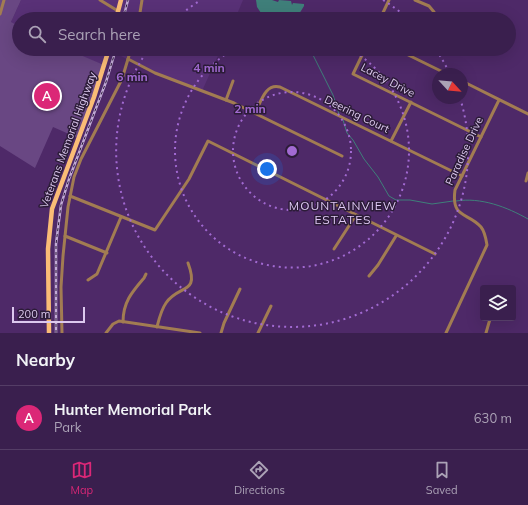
<!DOCTYPE html>
<style>
:root{--surface:#3a1f4e;--page:#412755;--text:#f1f3f6;--muted:#aba2b6;--line:#543d66;--accent:#db2777}
body{margin:0;font-family:Mulish,sans-serif;background:var(--page);color:var(--text)}
.controls{position:absolute;right:12px;bottom:12px;display:grid;overflow:hidden;border-radius:4px;box-shadow:0 4px 16px #0002}
.controls button{width:36px;height:36px;display:grid;place-items:center;padding:0;border:0;border-bottom:1px solid var(--line);background:var(--surface);color:var(--text);font:20px sans-serif}
.compass{position:absolute;left:432px;top:68px;width:36px;height:36px;border-radius:50%;background:var(--surface);box-shadow:0 4px 16px #0002;rotate:116deg}
.scale{position:absolute;left:12px;bottom:10px;width:73px;box-sizing:border-box;padding-left:4px;border:2px solid #dcc8ee;border-top:0;font-size:11px;line-height:14px;white-space:nowrap;color:#dcc8ee;-webkit-text-stroke:3px #2c1c38;paint-order:stroke}
.you{position:absolute;left:267px;top:169px;width:14px;height:14px;margin:-10px;border:3px solid #fff;border-radius:50%;background:#1a73e8;box-shadow:0 0 0 6px #1a73e833}
.badge{display:grid;place-items:center;width:26px;height:26px;border-radius:50%;background:var(--accent);color:#fff;font-size:13px;font-weight:700}
.pin{position:absolute;translate:-50% -50%;border:2px solid #fff;box-shadow:0 1px 4px #0006}
.list{margin:0;padding:0;list-style:none}
h2{display:flex;justify-content:space-between;align-items:center;height:52px;margin:0;padding:0 16px;font-size:17px}
h2 small{font-size:13px;font-weight:400;color:var(--muted)}
.list li{display:grid;grid-template-columns:26px 1fr auto;gap:12px;align-items:center;box-sizing:border-box;height:64px;padding:0 16px;border-top:1px solid var(--line)}
.list b{display:block;font-size:15px;white-space:nowrap}
.list p{margin:0;font-size:13px;white-space:nowrap;color:var(--muted)}
.list em{font-size:13px;font-style:normal;color:var(--muted)}
.icon{flex:none;width:22px;height:22px;fill:none;stroke:currentColor;stroke-width:2;stroke-linecap:round;stroke-linejoin:round}
.map{position:relative;flex:none;width:528px;height:333px;overflow:hidden}
.search{position:absolute;background:var(--surface);box-shadow:0 4px 16px #0002;left:12px;right:12px;top:12px;height:44px;display:flex;align-items:center;gap:10px;box-sizing:border-box;padding:0 14px;border-radius:22px;color:var(--muted);font-size:15px}
.sheet{height:116px;background:var(--surface)}
nav{display:flex;justify-content:space-around;align-items:center;box-sizing:border-box;height:56px;border-top:1px solid var(--line);background:var(--surface);font-size:11px;color:var(--muted)}
nav a{display:grid;justify-items:center;gap:2px}
nav .on{color:var(--accent)}
.map>svg:first-child{display:block}
</style>
<div class="map">
<svg width="528" height="333" viewBox="0 0 528 333">
<rect width="100%" height="100%" fill="#4e2968"/>
<g fill="#593177">
<path d="M 21,0 L 243,0 L 235,19 L 19,19 L 19,26 L 11,22 Z"/>
<path d="M 66,49 L 221,49 L 202,91 L 155,73 L 109,50 L 104,65 L 85,58 Z"/>
</g>
<path fill="#694783" d="M 0,0 L 21,0 L 11,22 L 19,26 L 19,49 L 66,49 L 104,65 L 78,138 L 53,127 L 35,168 L 0,146 Z"/>
<path fill="#3f7f7a" d="M 256,0 L 272,0 L 278,2 L 279,0 L 291,1 L 292,5 L 293,3 L 304,4 L 304,6 L 296,19 L 265,19 L 257,7 Z"/>
<g fill="none" stroke-linecap="round" stroke-linejoin="round">
<g stroke="#3f7f7a" stroke-width="1">
<path d="M 310,49 L 333,95 L 339,114"/>
<path d="M 343,120 L 347,133 L 353,140 L 364,159 L 378,177 L 389,196 L 396,200 L 410,200 L 432,204 L 453,201"/>
<path d="M 456,201 C 481,197 507,207 528,219"/>
</g>
<g stroke="#a27c52" stroke-width="3">
<path d="M 100,0 L 118,11"/>
<path d="M 415,0 L 429,6 L 434,12"/>
<path d="M 0,14 L 4,0"/>
<path d="M 139,19 L 142,0"/>
<path d="M 380,19 L 389,0"/>
<path d="M 365,49 L 353,74 L 481,137"/>
<path d="M 396,49 L 447,74"/>
<path d="M 128,59 L 155,73 L 234,103 L 342,156"/>
<path d="M 462,81 L 528,114"/>
<path d="M 226,100 L 233,81"/>
<path d="M 255,113 C 261,102 265,83 280,87 L 462,176"/>
<path d="M 391,141 L 411,102"/>
<path d="M 526,181 L 528,173"/>
<path d="M 70,196 L 155,230 L 189,179 L 208,141 L 435,254"/>
<path d="M 65,236 L 107,253"/>
<path d="M 334,249 L 356,215"/>
<path d="M 369,276 L 378,265 L 396,236"/>
<path d="M 88,280 L 97,274 L 121,217"/>
<path d="M 123,322 C 123,302 132,292 144,278 L 146,274"/>
<path d="M 157,327 C 159,319 161,310 166,303 C 179,284 200,295 188,263"/>
<path d="M 62,333 L 61,287 L 63,256 L 68,207 L 74,177 L 81,159 L 122,79 L 131,49"/>
<path d="M 106,333 L 113,324 L 119,321 L 200,333"/>
<path d="M 221,333 L 224,323 L 240,289"/>
<path d="M 258,333 L 271,306"/>
<path d="M 446,333 L 487,245 C 486,239 485,232 481,227 C 468,212 451,219 455,190 L 499,100"/>
<path d="M 486,333 L 490,319"/>
</g>
<g stroke="#fabc76" stroke-width="4.5">
<path d="M 116,19 L 121,0"/>
<path d="M 49,333 L 48,249 L 52,209 L 94,97 L 109,49"/>
</g>
<g stroke="#c1aad5" stroke-width="2.5">
<g id="rail">
<path d="M 123,19 L 128,0"/>
<path d="M 56,333 L 56,244 L 61,205 L 69,179 L 106,82 L 116,49"/>
</g>
</g>
<use href="#rail" stroke="#2c1c38" stroke-width="1" stroke-dasharray="3" stroke-linecap="butt"/>
</g>
<g fill="none" stroke="#a26ad2" stroke-width="2" stroke-dasharray="2 4">
<circle cx="292" cy="151" r="59"/>
<path d="M350 49A117 117 0 1 1 234 49"/>
<path d="M177 18A176 176 0 0 1 201 0M383 0A176 176 0 0 1 407 18M436 50A176 176 0 0 1 450 74M460 98A176 176 0 1 1 148 50"/>
</g>
<g text-anchor="middle" dominant-baseline="central" stroke-width="3" stroke-linejoin="round" paint-order="stroke">
<g font-size="11" fill="#dcc8ee" stroke="#2c1c38">
<text transform="translate(388 80) rotate(28)">Lacey Drive</text>
<text transform="translate(357 114) rotate(26)">Deering Court</text>
<text transform="translate(68 140) rotate(-70)">Veterans Memorial Highway</text>
<text transform="translate(464 151) rotate(-65)">Paradise Drive</text>
</g>
<g font-size="12" letter-spacing="1" fill="#dfc8f4" stroke="#2c1c38">
<text x="343" y="205">MOUNTAINVIEW<tspan x="343" dy="14">ESTATES</tspan></text>
</g>
</g>
<circle cx="292" cy="151" r="6" fill="#a26ad2" stroke="#2c1c38" stroke-width="2"/>
<g font-size="12" text-anchor="middle" font-weight="bold" fill="#a26ad2" stroke="#2c1c38" stroke-width="3" stroke-linejoin="round" paint-order="stroke">
<text x="209" y="72">4 min</text>
<text x="132" y="81">6 min</text>
<text x="250" y="113">2 min</text>
</g>
</svg>
<div class="controls">
<button><svg class="icon" aria-label="layers" viewBox="0 0 24 24"><path d="M12 4l9 5-9 5-9-5zM3 14l9 5 9-5"/></svg></button>
</div>
<svg class="compass" viewBox="-18 -18 36 36"><path d="M0-13l5 13h-10z" fill="#e53935"/><path d="M0 13l5-13h-10z" fill="#aba2b6"/></svg>
<div class="scale">200 m</div>
<div class="you"></div>
<div class="pin badge" style="left:47px;top:96px">A</div>
<div class="search"><svg class="icon" aria-label="search" viewBox="0 0 24 24"><circle cx="10" cy="10" r="6"/><path d="M15 15l6 6"/></svg>Search here</div>
</div>
<section class="sheet">
<h2>Nearby<small></small></h2>
<ul class="list">
<li><span class="badge">A</span><div><b>Hunter Memorial Park</b><p>Park</p></div><em>630 m</em></li>
</ul>
</section>
<nav>
<a class="on"><svg class="icon" aria-label="map" viewBox="0 0 24 24"><path d="M3 6l6-2 6 2 6-2v14l-6 2-6-2-6 2zM9 4v14M15 6v14"/></svg>Map</a>
<a><svg class="icon" aria-label="directions" viewBox="0 0 24 24"><path d="M12 3l9 9-9 9-9-9zM9 14v-3h6M13 9l2 2-2 2"/></svg>Directions</a>
<a><svg class="icon" aria-label="saved" viewBox="0 0 24 24"><path d="M7 4h10v16l-5-4-5 4z"/></svg>Saved</a>
</nav>
